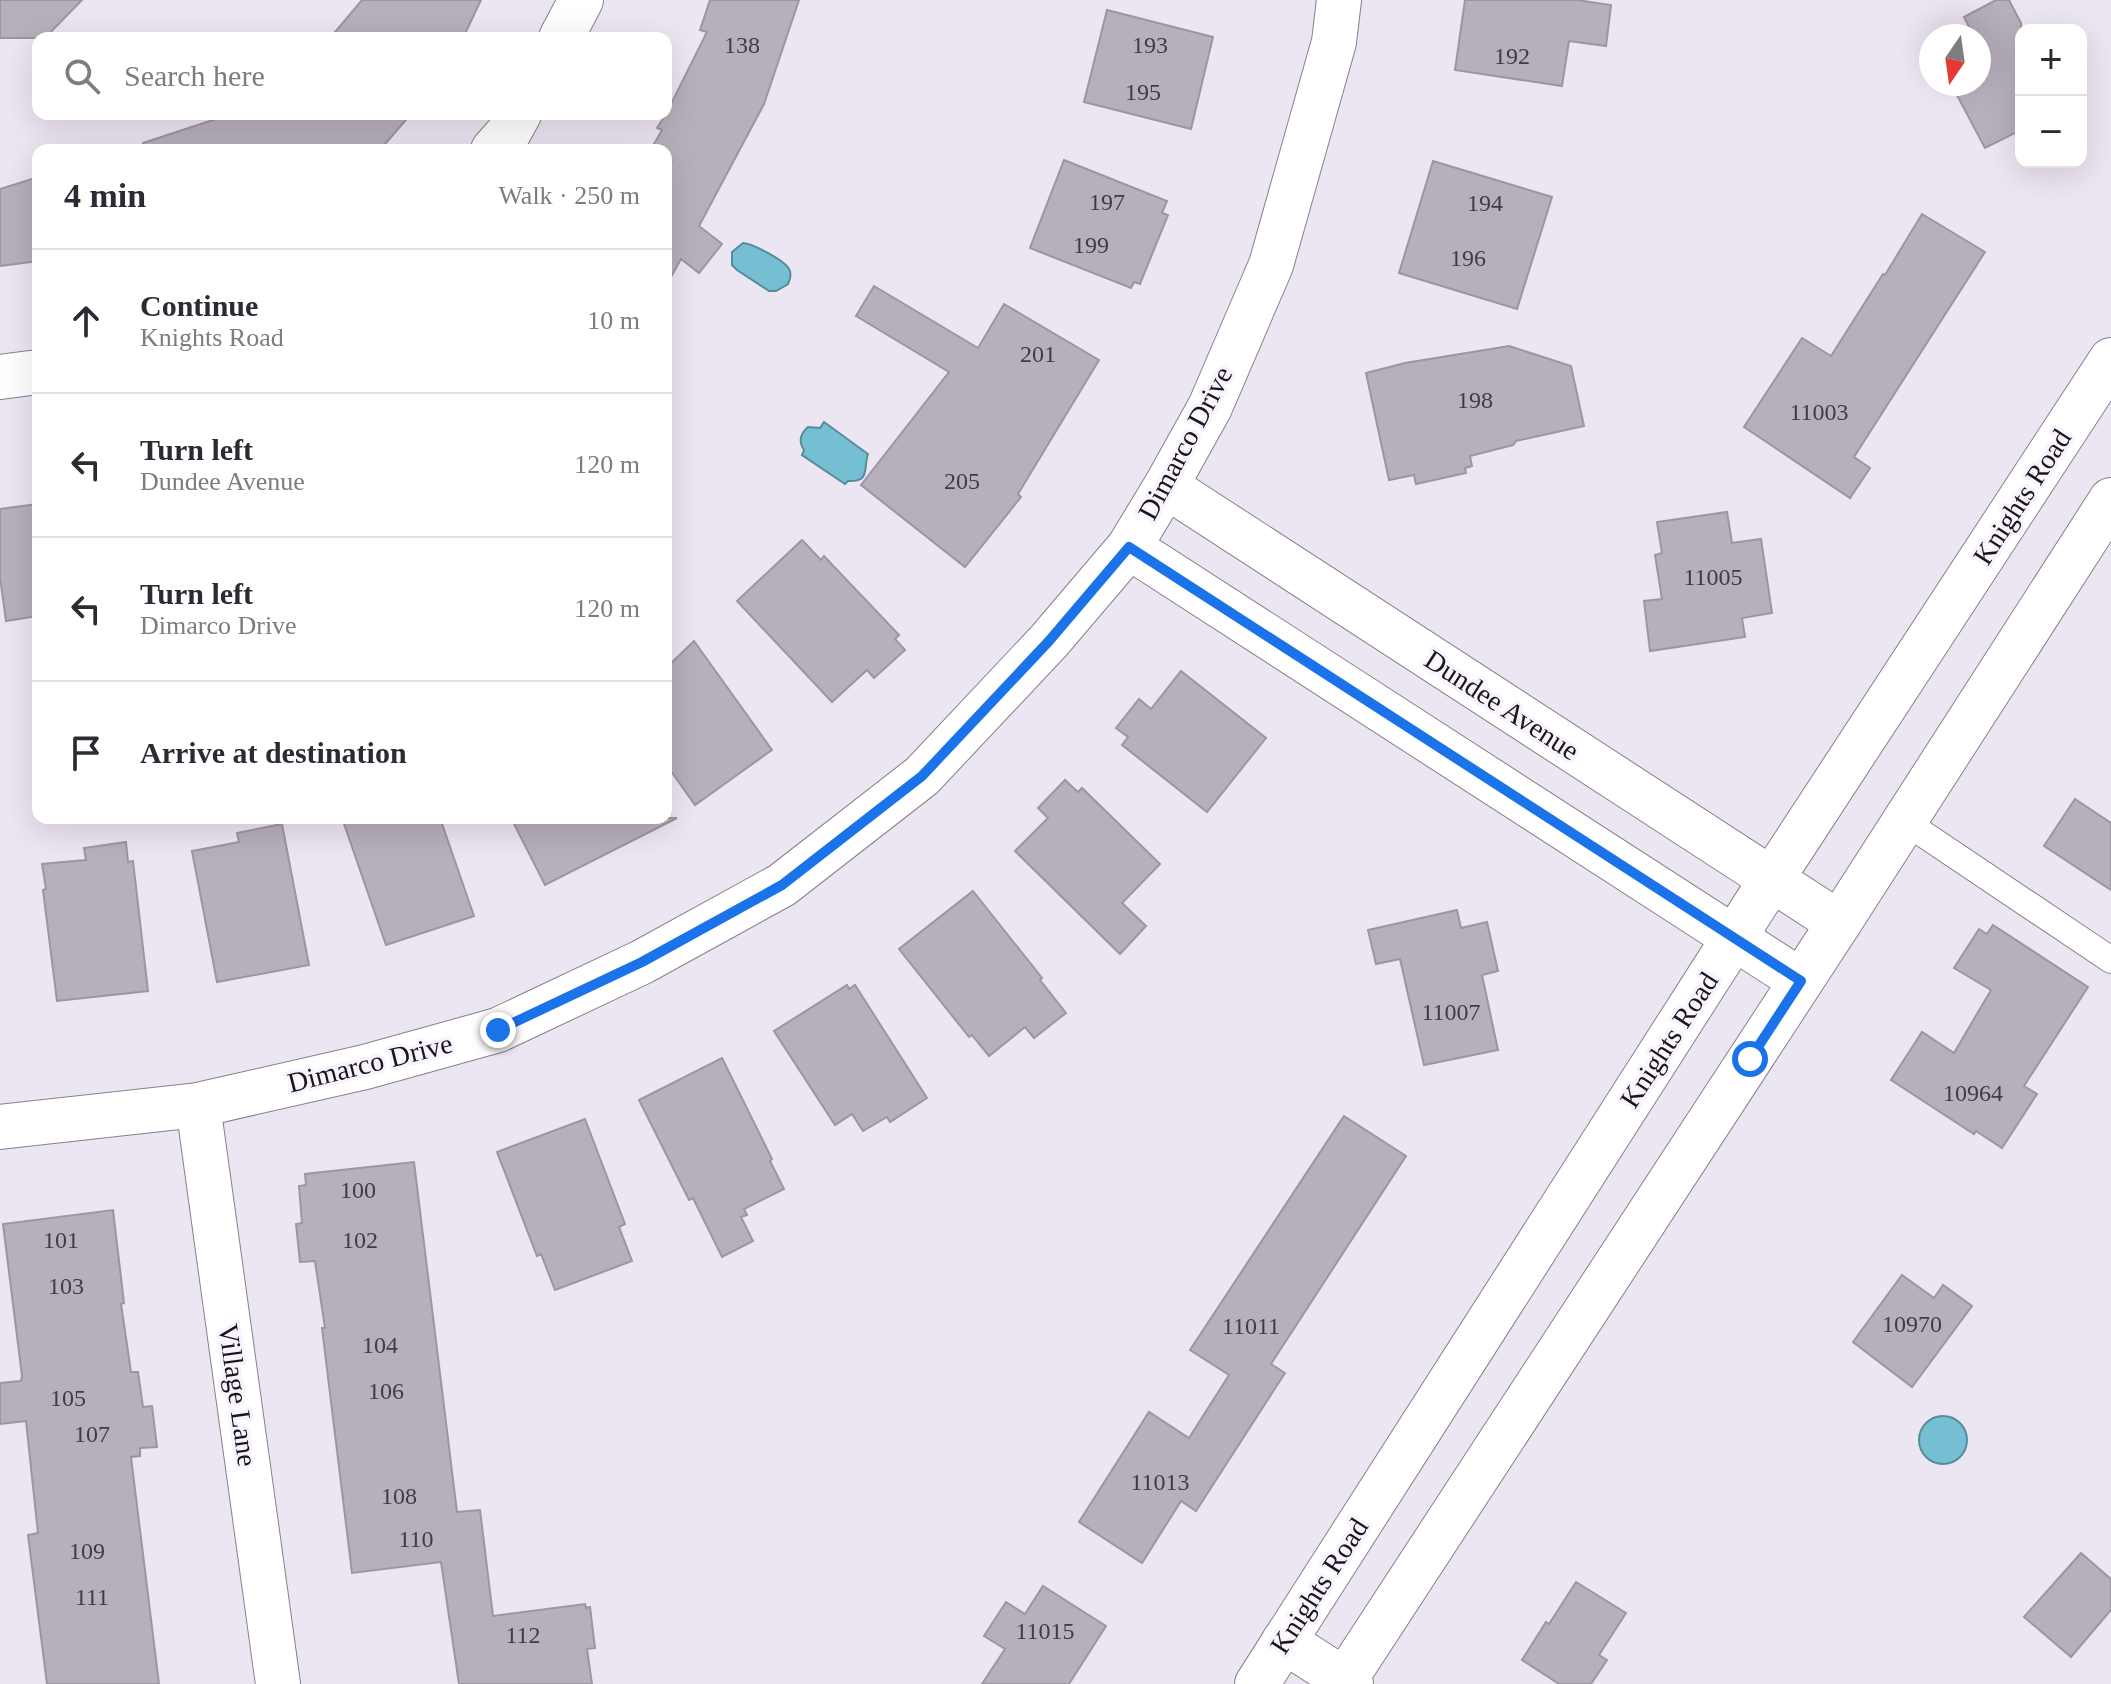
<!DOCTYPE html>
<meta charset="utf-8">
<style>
:root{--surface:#fff;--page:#f7f7f7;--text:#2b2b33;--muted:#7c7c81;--line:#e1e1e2}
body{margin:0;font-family:Georgia,serif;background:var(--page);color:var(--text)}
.controls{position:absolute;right:24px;top:24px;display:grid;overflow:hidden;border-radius:16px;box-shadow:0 8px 32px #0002}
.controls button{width:72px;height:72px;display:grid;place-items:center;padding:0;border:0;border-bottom:2px solid var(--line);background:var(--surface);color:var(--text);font:40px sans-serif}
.compass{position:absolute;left:1919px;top:24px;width:72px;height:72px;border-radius:50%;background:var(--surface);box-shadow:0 8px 32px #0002;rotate:193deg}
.stop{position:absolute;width:24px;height:24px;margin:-18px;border:6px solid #1a73e8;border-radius:50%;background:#fff}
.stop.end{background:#1a73e8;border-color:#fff;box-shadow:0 2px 8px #0008}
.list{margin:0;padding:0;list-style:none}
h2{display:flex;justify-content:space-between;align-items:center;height:104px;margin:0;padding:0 32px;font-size:34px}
h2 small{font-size:26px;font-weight:400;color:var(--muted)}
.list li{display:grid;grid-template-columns:52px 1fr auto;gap:24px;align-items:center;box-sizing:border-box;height:144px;padding:0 32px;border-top:2px solid var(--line)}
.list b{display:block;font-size:30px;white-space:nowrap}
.list p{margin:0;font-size:26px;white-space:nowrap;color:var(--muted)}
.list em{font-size:26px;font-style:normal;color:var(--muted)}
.icon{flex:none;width:44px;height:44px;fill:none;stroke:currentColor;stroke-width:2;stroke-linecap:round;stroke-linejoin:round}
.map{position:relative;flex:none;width:2111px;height:1684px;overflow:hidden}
.search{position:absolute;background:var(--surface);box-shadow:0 8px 32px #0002;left:32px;top:32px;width:640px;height:88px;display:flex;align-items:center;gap:20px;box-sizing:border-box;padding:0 28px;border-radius:16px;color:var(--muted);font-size:30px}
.panel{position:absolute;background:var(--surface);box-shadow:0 8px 32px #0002;left:32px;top:144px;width:640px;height:680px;border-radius:16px}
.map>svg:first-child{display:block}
</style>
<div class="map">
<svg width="2111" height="1684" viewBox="0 0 2111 1684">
<rect width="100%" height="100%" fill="#ece5f2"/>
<g fill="#75bfd2" stroke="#598c9b" stroke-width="2">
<path d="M 743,243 C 753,244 787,261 790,271 C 791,277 790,279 788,284 L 776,291 L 769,291 L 737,270 L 732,265 L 732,252 Z"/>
<path d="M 824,422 L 868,454 C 863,468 871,482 848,481 L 845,484 L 802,455 L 804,450 C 798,441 800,434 808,427 L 820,428 Z"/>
<circle cx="1943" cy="1440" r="24"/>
</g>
<g fill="#b7afbb" stroke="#9d95a0" stroke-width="2">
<path d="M 0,0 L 82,0 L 45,38 L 0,38 Z"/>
<path d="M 362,0 L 481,0 L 463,38 L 330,38 Z"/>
<path d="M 710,0 L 799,0 L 764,104 L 699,226 L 722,244 L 699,273 L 681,259 L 666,286 L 666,172 L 672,160 L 666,157 L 666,150 L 651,149 L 662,130 L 657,128 L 666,114 L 707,32 L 700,30 Z"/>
<path d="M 1465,0 L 1577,0 L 1611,5 L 1606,46 L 1569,41 L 1562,86 L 1455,70 Z"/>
<path d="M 1996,0 L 2009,0 L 2021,23 L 2021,130 L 1985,148 L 1951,84 L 1979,84 L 1979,36 L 1971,36 L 1973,35 L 1964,17 Z"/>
<path d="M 1107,10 L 1213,37 L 1191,129 L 1084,102 Z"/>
<path d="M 231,114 L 411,114 L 380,150 L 144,150 L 143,143 Z"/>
<path d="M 1064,160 L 1167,201 L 1162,213 L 1168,215 L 1140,284 L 1134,282 L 1131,288 L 1030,248 Z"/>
<path d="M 1433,161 L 1552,197 L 1517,309 L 1399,273 Z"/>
<path d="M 38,177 L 38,261 L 0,266 L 0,189 Z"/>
<path d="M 1922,214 L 1985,252 L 1854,457 L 1870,468 L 1850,498 L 1744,427 L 1802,338 L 1831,356 L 1883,274 L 1885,275 Z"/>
<path d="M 874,286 L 978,348 L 1004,304 L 1099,360 L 1018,494 L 1021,497 L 965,567 L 861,485 L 949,372 L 856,316 Z"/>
<path d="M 1509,346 L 1571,366 L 1584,426 L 1516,441 L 1513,445 L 1470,456 L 1472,466 L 1465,468 L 1466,473 L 1416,484 L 1414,475 L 1389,480 L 1366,373 L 1405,363 Z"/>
<path d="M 38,504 L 38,616 L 6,621 L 0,577 L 0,509 Z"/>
<path d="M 1727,512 L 1732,543 L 1761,539 L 1772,613 L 1742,618 L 1745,637 L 1650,651 L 1644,601 L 1662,599 L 1655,555 L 1662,553 L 1657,522 Z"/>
<path d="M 802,540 L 821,560 L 824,556 L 899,635 L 895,639 L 905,650 L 874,678 L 867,670 L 832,702 L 737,601 Z"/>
<path d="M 694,641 L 772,750 L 695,805 L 666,764 L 666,668 Z"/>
<path d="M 1181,671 L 1266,738 L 1207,812 L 1122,745 L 1128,737 L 1116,728 L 1139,699 L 1151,709 Z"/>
<path d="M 1065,780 L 1078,792 L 1082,788 L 1160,864 L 1122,903 L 1146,926 L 1120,954 L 1015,851 L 1048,818 L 1038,808 Z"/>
<path d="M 2075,799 L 2111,823 L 2111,890 L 2044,846 Z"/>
<path d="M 342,818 L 440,818 L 474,916 L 386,945 Z"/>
<path d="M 511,818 L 677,818 L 545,885 Z"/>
<path d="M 282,824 L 309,965 L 217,982 L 192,851 L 239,842 L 237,833 Z"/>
<path d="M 126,842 L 128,862 L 133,861 L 148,991 L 57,1001 L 43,890 L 46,889 L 42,864 L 86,860 L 84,848 Z"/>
<path d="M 973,891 L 1042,978 L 1040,980 L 1066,1013 L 1034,1038 L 1025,1027 L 989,1056 L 972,1035 L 969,1037 L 899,949 Z"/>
<path d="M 1457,910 L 1461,928 L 1487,922 L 1498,971 L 1482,975 L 1498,1050 L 1424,1065 L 1400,959 L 1376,964 L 1368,930 Z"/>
<path d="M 1993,925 L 2088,987 L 2024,1086 L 2037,1094 L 2002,1148 L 1976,1131 L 1974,1134 L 1891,1080 L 1922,1032 L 1954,1053 L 1991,990 L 1954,968 L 1979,929 L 1987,934 Z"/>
<path d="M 847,985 L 849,989 L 855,985 L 927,1098 L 890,1122 L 887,1117 L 863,1131 L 852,1114 L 835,1125 L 774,1031 Z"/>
<path d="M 722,1058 L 772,1159 L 770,1161 L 784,1189 L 744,1209 L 747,1215 L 741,1217 L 753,1241 L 722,1257 L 693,1198 L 689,1200 L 639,1100 Z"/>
<path d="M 1344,1116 L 1406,1156 L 1271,1364 L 1285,1373 L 1227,1463 L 1196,1511 L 1181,1501 L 1142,1563 L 1079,1522 L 1149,1412 L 1189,1438 L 1229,1375 L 1190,1350 Z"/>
<path d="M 585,1119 L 625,1224 L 619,1227 L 632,1261 L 555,1290 L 541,1254 L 537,1256 L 497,1152 Z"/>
<path d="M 414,1162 L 457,1512 L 480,1510 L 493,1616 L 585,1604 L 586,1608 L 590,1607 L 595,1648 L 587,1649 L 592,1684 L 459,1684 L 441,1562 L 352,1573 L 322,1328 L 325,1328 L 315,1261 L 300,1262 L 296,1224 L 302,1223 L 299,1186 L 306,1185 L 305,1174 Z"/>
<path d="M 113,1210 L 124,1303 L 121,1304 L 131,1372 L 138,1372 L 143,1407 L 152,1406 L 157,1447 L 140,1448 L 140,1456 L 131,1457 L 159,1684 L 47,1684 L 28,1535 L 38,1533 L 26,1421 L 0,1424 L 0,1383 L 21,1381 L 22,1376 L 3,1224 Z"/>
<path d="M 1902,1275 L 1934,1298 L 1943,1285 L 1972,1306 L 1912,1387 L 1853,1342 Z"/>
<path d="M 2081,1553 L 2111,1579 L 2111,1610 L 2071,1657 L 2024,1617 Z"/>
<path d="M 1576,1582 L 1626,1613 L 1599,1655 L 1607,1660 L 1591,1684 L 1559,1684 L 1522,1660 L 1546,1622 L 1549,1624 Z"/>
<path d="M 1043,1586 L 1106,1626 L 1069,1684 L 982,1684 L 1005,1649 L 984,1636 L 1006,1602 L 1025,1614 Z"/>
</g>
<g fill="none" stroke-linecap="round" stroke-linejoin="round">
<g stroke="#86808c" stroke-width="28">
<path id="service" d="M 1904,821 L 2111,960"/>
</g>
<g stroke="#86808c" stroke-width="46">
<g id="minor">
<path d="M 561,38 L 581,0"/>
<path d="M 493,150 L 509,132 L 519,114"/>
<path d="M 0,377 L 38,372"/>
<path d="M 1166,486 L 1839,923"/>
<path d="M 1129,547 L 1801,981"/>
<path d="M 198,1105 L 278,1684"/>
<path d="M 0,1127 L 198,1105 L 365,1067 L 498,1030 L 642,962 L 782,885 L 922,776 L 1049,641 L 1129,547 L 1166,486 L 1210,407 L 1271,265 L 1334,42 L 1339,0"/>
<path d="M 1284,1641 L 1351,1684"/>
</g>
</g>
<g stroke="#86808c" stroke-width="46">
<g id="primary">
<path d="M 1257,1684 L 1771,880 L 2111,360"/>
<path d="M 1342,1684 L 1839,923 L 2111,500"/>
</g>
</g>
<use href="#service" stroke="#fff" stroke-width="26"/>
<use href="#minor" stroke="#fff" stroke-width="44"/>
<use href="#primary" stroke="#fff" stroke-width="44"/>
</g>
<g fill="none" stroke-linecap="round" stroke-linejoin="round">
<path stroke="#1a73e8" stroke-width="10" d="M 498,1030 L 642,962 L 782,885 L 922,776 L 1049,641 L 1129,547 L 1801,981 L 1750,1059"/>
</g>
<g text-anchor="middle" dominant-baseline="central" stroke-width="7" stroke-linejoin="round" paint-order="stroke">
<g font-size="24" fill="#403c43">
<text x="742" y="45">138</text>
<text x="1150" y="45">193</text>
<text x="1512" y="56">192</text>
<text x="1143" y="92">195</text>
<text x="1107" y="202">197</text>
<text x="1485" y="203">194</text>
<text x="1091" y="245">199</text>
<text x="1468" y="258">196</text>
<text x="1038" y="354">201</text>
<text x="1475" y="400">198</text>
<text x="1819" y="412">11003</text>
<text x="962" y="481">205</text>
<text x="1713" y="577">11005</text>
<text x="1451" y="1012">11007</text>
<text x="1973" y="1093">10964</text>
<text x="358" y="1190">100</text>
<text x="61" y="1240">101</text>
<text x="360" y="1240">102</text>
<text x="66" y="1286">103</text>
<text x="1912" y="1324">10970</text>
<text x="1251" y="1326">11011</text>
<text x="380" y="1345">104</text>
<text x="386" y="1391">106</text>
<text x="68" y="1398">105</text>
<text x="92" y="1434">107</text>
<text x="1160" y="1482">11013</text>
<text x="399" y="1496">108</text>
<text x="416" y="1539">110</text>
<text x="87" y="1551">109</text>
<text x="92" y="1597">111</text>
<text x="1045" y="1631">11015</text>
<text x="523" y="1635">112</text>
</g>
<g font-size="28" fill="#18161b" stroke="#f8f3fd">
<text transform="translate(1185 443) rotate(-62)">Dimarco Drive</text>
<text transform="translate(2022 497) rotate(-57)">Knights Road</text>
<text transform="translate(1502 705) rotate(33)">Dundee Avenue</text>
<text transform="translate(1669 1040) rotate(-57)">Knights Road</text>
<text transform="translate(370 1063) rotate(-14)">Dimarco Drive</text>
<text transform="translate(238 1395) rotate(82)">Village Lane</text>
<text transform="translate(1319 1586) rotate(-57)">Knights Road</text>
</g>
</g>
</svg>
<div class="controls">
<button>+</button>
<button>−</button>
</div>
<svg class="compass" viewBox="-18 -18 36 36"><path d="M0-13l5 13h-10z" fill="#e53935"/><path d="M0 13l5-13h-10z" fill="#7c7c81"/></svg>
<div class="stop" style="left:1750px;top:1059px"></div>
<div class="stop end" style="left:498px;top:1030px"></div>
<div class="search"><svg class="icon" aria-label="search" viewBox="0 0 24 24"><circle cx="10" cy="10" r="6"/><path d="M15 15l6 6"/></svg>Search here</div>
<section class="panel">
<h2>4 min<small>Walk · 250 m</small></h2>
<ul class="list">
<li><svg class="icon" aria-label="ahead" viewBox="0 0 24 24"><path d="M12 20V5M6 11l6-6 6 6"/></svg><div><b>Continue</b><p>Knights Road</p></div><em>10 m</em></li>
<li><svg class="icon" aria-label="left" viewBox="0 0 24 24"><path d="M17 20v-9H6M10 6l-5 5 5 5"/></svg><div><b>Turn left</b><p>Dundee Avenue</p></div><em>120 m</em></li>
<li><svg class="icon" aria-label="left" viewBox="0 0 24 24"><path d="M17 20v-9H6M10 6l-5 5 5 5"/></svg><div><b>Turn left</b><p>Dimarco Drive</p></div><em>120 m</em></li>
<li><svg class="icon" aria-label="arrive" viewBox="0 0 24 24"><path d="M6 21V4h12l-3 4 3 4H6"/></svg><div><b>Arrive at destination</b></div></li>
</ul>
</section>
</div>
